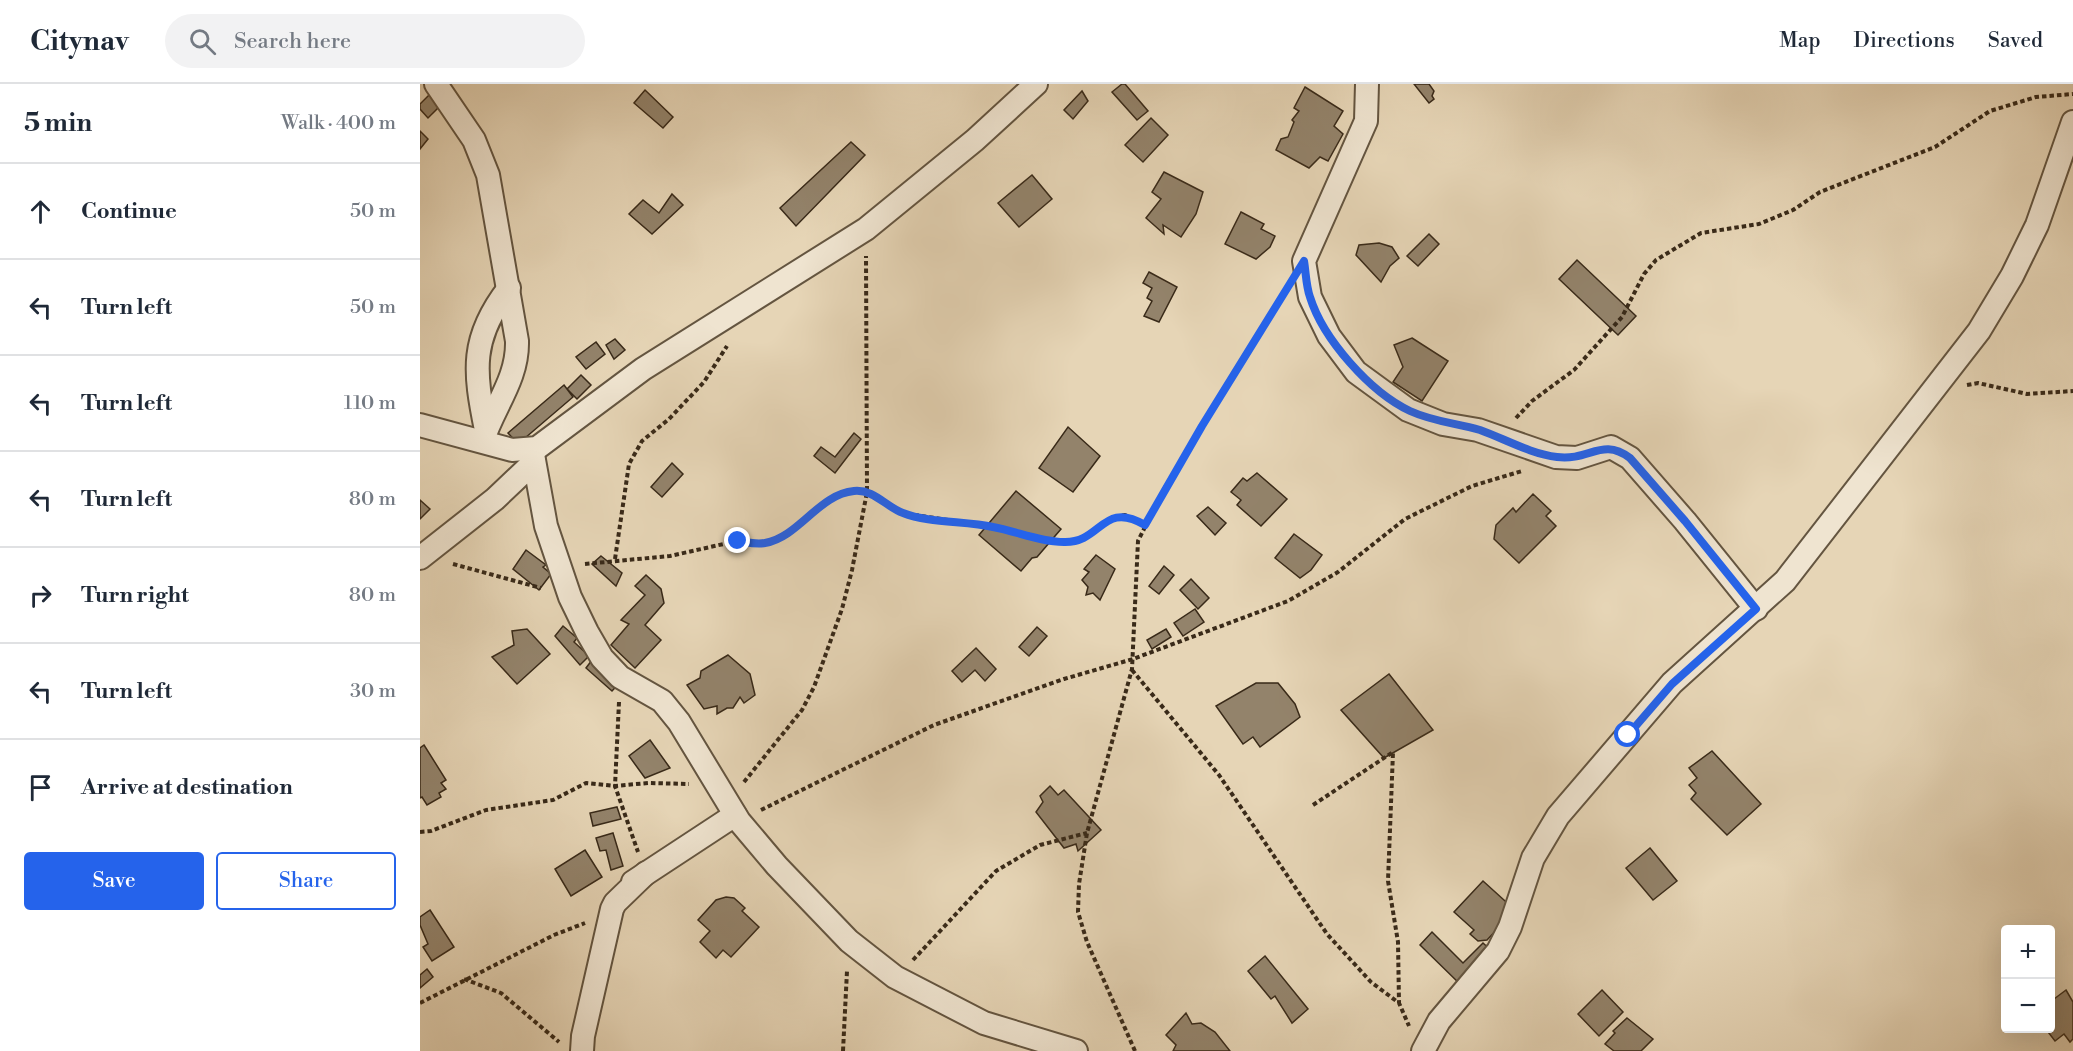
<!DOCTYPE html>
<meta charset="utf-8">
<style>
:root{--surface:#fff;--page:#f2f2f3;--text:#1f2937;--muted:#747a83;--line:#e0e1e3;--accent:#2563eb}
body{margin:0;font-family:"Libre Bodoni",serif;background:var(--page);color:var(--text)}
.controls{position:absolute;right:18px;bottom:18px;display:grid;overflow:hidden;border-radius:6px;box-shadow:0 6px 24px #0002}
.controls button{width:54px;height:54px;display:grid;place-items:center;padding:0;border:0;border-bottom:2px solid var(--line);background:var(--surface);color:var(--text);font:30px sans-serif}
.stop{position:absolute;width:18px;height:18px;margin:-14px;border:4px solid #2563eb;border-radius:50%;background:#fff}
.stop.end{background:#2563eb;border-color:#fff;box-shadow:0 2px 6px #0008}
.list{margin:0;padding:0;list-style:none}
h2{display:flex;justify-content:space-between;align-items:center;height:78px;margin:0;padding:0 24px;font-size:26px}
h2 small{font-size:20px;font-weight:400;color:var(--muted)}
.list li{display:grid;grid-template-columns:39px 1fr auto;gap:18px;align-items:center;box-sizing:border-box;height:96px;padding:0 24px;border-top:2px solid var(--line)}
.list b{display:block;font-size:22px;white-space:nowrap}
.list em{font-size:20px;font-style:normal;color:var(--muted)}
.actions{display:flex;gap:12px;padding:18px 24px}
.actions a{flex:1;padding:14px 0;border:2px solid var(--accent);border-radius:6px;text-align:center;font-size:21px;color:var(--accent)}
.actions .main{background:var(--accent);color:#fff}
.icon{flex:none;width:33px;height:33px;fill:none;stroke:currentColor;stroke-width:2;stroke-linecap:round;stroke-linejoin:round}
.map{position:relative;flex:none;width:1653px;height:967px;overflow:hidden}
header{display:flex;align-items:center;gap:36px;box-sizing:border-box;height:84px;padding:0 30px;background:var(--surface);border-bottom:2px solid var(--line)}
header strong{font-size:28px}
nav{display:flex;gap:33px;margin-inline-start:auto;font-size:21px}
.search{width:420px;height:54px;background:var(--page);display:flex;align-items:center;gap:15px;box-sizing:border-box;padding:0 21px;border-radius:33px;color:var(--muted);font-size:22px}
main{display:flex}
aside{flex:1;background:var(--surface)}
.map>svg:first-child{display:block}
</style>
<header>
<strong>Citynav</strong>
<div class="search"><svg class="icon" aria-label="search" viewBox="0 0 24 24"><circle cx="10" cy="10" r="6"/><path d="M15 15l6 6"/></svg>Search here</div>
<nav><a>Map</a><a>Directions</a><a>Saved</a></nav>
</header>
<main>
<aside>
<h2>5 min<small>Walk · 400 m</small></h2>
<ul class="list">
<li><svg class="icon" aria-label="ahead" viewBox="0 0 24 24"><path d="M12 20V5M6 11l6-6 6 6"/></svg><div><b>Continue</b></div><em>50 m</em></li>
<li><svg class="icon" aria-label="left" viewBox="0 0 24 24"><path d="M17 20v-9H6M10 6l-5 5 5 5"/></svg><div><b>Turn left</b></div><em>50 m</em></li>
<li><svg class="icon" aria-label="left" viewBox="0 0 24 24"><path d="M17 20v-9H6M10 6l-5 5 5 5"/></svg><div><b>Turn left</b></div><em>110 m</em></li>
<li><svg class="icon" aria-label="left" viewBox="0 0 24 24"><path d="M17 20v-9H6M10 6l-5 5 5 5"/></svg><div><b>Turn left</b></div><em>80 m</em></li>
<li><svg class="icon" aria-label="right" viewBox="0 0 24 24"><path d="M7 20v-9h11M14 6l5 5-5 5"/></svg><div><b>Turn right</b></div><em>80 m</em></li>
<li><svg class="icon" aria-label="left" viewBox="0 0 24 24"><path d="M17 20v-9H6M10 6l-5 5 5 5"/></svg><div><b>Turn left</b></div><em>30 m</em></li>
<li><svg class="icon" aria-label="arrive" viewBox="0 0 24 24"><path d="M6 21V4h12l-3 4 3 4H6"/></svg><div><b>Arrive at destination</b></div></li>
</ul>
<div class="actions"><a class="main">Save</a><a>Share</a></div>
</aside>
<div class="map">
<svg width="1653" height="967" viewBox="0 0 1653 967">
<rect width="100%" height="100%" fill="#e6d5b6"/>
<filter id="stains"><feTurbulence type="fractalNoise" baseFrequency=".00333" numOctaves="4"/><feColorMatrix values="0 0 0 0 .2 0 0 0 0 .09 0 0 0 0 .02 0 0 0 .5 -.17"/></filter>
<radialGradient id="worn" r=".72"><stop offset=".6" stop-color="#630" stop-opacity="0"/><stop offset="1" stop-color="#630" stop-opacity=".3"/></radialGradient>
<g fill="#93836b" stroke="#392a19" stroke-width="1.5">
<path d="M 702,0 L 705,0 L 728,27 L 717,36 L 692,8 Z"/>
<path d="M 994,0 L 1009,0 L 1014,7 L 1012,12 L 1014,15 L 1009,19 Z"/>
<path d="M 885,3 L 923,27 L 914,42 L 923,50 L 908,77 L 900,73 L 889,84 L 856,66 L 861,55 L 868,53 L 874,38 L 872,36 L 879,27 L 874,24 Z"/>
<path d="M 225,6 L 253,33 L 243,44 L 214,19 Z"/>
<path d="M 662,7 L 668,17 L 653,35 L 644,26 Z"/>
<path d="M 9,11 L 20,22 L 8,34 L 0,25 L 0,20 Z"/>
<path d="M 731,34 L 748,51 L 723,78 L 705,61 Z"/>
<path d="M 0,47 L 8,55 L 0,65 Z"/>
<path d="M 431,58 L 445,71 L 376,142 L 360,124 Z"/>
<path d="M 744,88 L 783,108 L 776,130 L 761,153 L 743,141 L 744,150 L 726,134 L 741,115 L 732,108 Z"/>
<path d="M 612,91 L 632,115 L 599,143 L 578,119 Z"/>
<path d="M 252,110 L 263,121 L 232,150 L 209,130 L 223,116 L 239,129 Z"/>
<path d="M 821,128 L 844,140 L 841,145 L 855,152 L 850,163 L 836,175 L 805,160 Z"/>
<path d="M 1009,150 L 1019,160 L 998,182 L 987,172 Z"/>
<path d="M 959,159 L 972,163 L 979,174 L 970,182 L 961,198 L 936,171 L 939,161 Z"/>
<path d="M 1157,176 L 1216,232 L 1198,251 L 1139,195 Z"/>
<path d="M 729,188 L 757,203 L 739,238 L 724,232 L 732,217 L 727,214 L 732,204 L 723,199 Z"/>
<path d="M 992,254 L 1028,277 L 1002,317 L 973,298 L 983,283 L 974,261 Z"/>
<path d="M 195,255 L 205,266 L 194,275 L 186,261 Z"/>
<path d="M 176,258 L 185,270 L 166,285 L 156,273 Z"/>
<path d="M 161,291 L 171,301 L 157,315 L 147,305 Z"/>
<path d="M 144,301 L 153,313 L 98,360 L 88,349 Z"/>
<path d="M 648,343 L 680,372 L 653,408 L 619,384 Z"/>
<path d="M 434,349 L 441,355 L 415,389 L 394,372 L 401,363 L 415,373 Z"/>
<path d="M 252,379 L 263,390 L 242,413 L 231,403 Z"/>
<path d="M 837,389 L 867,415 L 841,442 L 817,421 L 821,416 L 811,408 L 823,394 L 827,397 Z"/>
<path d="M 596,407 L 641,445 L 617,473 L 612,474 L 601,487 L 559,451 Z"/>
<path d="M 1113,410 L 1131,427 L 1126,432 L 1136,442 L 1099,479 L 1074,455 L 1076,441 L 1093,424 L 1096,428 Z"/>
<path d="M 0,416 L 10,425 L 0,435 Z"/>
<path d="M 788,423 L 806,439 L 795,451 L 777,432 Z"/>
<path d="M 874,450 L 902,471 L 891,486 L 880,494 L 855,474 Z"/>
<path d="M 106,466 L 126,481 L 123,483 L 131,490 L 119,506 L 93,485 Z"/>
<path d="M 676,471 L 695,485 L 680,516 L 673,509 L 666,511 L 668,503 L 662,496 L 669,488 L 664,485 Z"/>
<path d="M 181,472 L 202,489 L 196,502 L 172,480 Z"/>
<path d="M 744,482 L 754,491 L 739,510 L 729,502 Z"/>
<path d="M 226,491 L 241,505 L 244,519 L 225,541 L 241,556 L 215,584 L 191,561 L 209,540 L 201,536 L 225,511 L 215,502 Z"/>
<path d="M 771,495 L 789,514 L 778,525 L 760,506 Z"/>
<path d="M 775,525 L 784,538 L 763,552 L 754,539 Z"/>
<path d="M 143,542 L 157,554 L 154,558 L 169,572 L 160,581 L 135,552 Z"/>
<path d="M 617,543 L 627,552 L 609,572 L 599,563 Z"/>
<path d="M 107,545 L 130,570 L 97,600 L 72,573 L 94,561 L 92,547 Z"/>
<path d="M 746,545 L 751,553 L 732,565 L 727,556 Z"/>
<path d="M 556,564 L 576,585 L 565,597 L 555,586 L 542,598 L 532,587 Z"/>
<path d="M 308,571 L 330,590 L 335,611 L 324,619 L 320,613 L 313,624 L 307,624 L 297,630 L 297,622 L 284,625 L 267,601 L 280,594 L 281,587 Z"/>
<path d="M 175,572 L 205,593 L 192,607 L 166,584 Z"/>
<path d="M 969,590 L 1013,646 L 964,674 L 921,626 Z"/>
<path d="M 836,599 L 858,599 L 875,620 L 880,633 L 840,663 L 833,653 L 823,660 L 796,622 Z"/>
<path d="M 230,656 L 250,684 L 225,694 L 209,672 Z"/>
<path d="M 4,661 L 26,696 L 21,699 L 26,705 L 19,709 L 21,713 L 7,721 L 2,713 L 0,714 L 0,664 Z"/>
<path d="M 1292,667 L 1341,720 L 1307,751 L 1271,715 L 1276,709 L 1269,701 L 1277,694 L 1269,684 Z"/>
<path d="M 630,702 L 638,711 L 644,706 L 681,746 L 658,767 L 656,760 L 644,764 L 616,728 L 623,718 L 620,712 Z"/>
<path d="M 197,723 L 201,735 L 173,742 L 170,729 Z"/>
<path d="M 193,749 L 203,782 L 191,786 L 186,766 L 180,767 L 176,754 Z"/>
<path d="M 1230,764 L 1257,797 L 1233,816 L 1206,784 Z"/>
<path d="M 165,766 L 182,793 L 151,812 L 135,785 Z"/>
<path d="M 1063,797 L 1095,826 L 1067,856 L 1058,857 L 1050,850 L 1054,846 L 1034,828 Z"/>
<path d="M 306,813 L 314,814 L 325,824 L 322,827 L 339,843 L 311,873 L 303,866 L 296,874 L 280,858 L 290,847 L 278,836 L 296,816 Z"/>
<path d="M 10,826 L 34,863 L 12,877 L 3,863 L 8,860 L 0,841 L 0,833 Z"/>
<path d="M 1012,848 L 1043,879 L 1063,859 L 1075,870 L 1043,903 L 1000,861 Z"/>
<path d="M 845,872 L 888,925 L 872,939 L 855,912 L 851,915 L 828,887 Z"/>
<path d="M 7,885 L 13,893 L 0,904 L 0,891 Z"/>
<path d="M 1182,906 L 1203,928 L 1179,952 L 1158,930 Z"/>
<path d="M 1646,906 L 1653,918 L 1653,955 L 1650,958 L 1644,950 L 1635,957 L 1625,944 L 1630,944 L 1630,918 Z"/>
<path d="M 766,929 L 772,940 L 781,939 L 795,948 L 810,967 L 753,967 L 756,961 L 746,951 Z"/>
<path d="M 1207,934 L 1233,955 L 1221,967 L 1194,967 L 1185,960 L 1195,949 L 1193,947 Z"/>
</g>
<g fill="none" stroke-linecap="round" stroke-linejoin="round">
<g stroke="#645540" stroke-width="26">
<g id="minor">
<path d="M 16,0 L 54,56 L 68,91 L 97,257 C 98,295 74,322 63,356"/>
<path d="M 947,0 L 946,37 L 884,177 L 890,213 L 909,252 L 936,288 L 988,326 L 1023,340 L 1058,346 L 1136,373 L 1157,374 L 1191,363 L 1210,374 L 1265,437 L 1336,525"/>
<path d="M 0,341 L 92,366 L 117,364 L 223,285 L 446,145 L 555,56 L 616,0"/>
<path d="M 66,346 C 54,287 50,254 89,204"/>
<path d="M 112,365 L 126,442 L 150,513 L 167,548 L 182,574 L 200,593 L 242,617 L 259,638 L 319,737 L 357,782 L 429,857 L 475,893 L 564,939 L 656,967"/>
<path d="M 0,474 L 75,415 L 114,378"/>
<path d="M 213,798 L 315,731"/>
<path d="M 162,967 L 163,952 L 192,825 L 195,819 L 226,789"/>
<path d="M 1003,967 L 1019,937 L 1078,867 L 1090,843 L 1113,774 L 1138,732 L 1252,599 L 1365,497 L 1559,247 L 1592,192 L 1617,141 L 1653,38"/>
</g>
</g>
<g stroke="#392a19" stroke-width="4" stroke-dasharray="4.5 3" stroke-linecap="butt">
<path d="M 1547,301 L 1558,299 L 1607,310 L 1653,307"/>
<path d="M 1096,334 L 1112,317 L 1154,286 L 1202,233 L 1224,190 L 1236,176 L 1281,149 L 1339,140 L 1373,126 L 1400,108 L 1515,63 L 1570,27 L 1616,13 L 1653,10"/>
<path d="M 195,475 L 209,380 L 222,357 L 249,335 L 284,298 L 307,262"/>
<path d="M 33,480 L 121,504"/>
<path d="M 165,480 L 250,472 L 317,457 L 346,459 L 370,447 L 412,415 L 432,407 L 447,408 L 482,429 L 574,443 L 640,458 L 652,458 L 664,454 L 698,432 L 705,431 L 725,440"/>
<path d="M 712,586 L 799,691 L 907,850 L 951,898 L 979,919 L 989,942"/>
<path d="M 199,618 L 195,702 L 218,768"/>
<path d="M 324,698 L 382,626 L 394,603 L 422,525 L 432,486 L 447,408 L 446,172"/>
<path d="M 893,721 L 973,668 L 968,797 L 978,858 L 979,919"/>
<path d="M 341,726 L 514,641 L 644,595 L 713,575 L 868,517 L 918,488 L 985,435 L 1052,402 L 1102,387"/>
<path d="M 0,748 L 11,747 L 66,726 L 133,716 L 166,699 L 195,702 L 228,699 L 269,700"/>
<path d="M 493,876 L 576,787 L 620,761 L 667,749"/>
<path d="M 44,895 L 81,909 L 139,958"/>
<path d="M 0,919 L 134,851 L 165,839"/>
<path d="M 423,967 L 427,887"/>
<path d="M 715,967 L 667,858 L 658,828 L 659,800 L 667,749 L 712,585 L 718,457 L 744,405 L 864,210"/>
</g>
<use href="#minor" stroke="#efe4d0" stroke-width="22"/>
</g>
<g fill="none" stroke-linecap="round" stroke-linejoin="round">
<path stroke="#2563eb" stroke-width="8" d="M 318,457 C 326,458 336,461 345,459 C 379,453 399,410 434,407 C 454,405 466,423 483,429 C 508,439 545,437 573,443 C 596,447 620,458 644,458 C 682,459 682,416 725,441 L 782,342 L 884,177 C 886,189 886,202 890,213 C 903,255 950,308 990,327 C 1014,338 1036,339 1060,346 C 1085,355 1111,370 1137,373 C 1170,377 1182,353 1210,374 L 1265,437 L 1336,525 L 1252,600 L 1208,651"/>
</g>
<rect width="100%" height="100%" filter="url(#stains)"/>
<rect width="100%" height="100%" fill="url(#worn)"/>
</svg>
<div class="controls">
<button>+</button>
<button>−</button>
</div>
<div class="stop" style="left:1208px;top:651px"></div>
<div class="stop end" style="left:318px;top:457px"></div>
</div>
</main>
